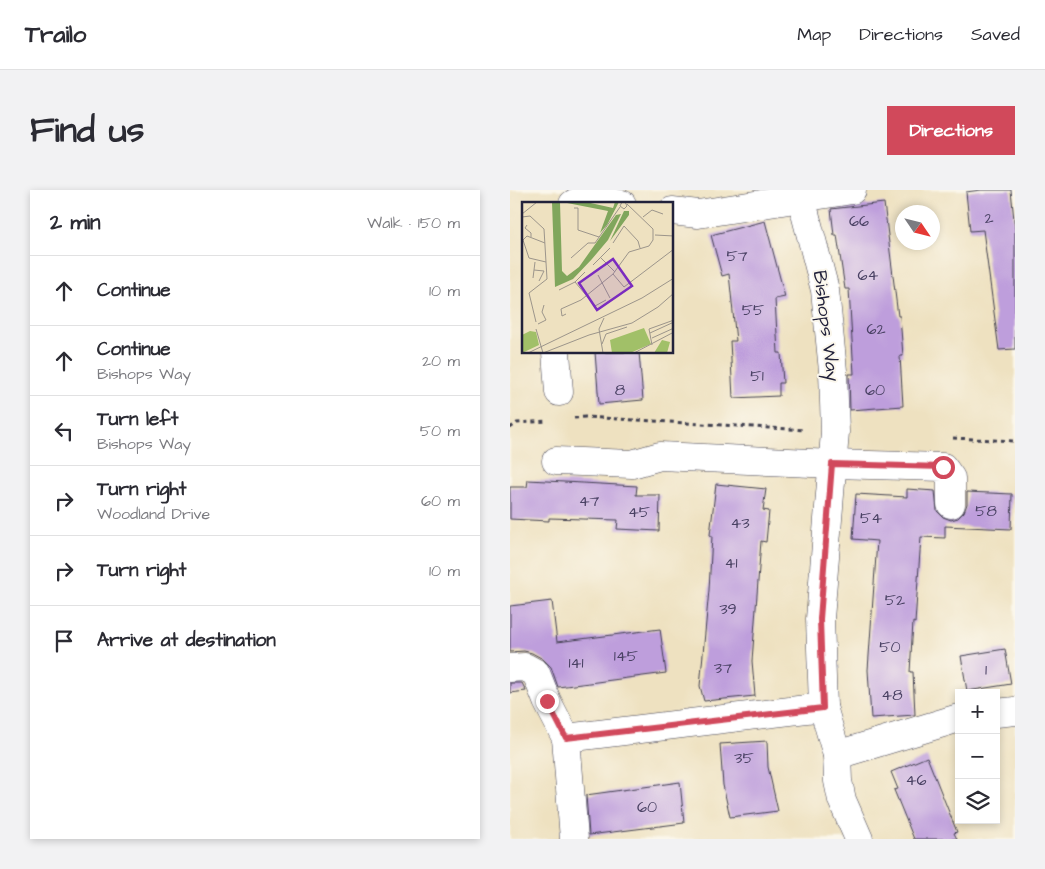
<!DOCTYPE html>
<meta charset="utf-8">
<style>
:root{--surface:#fff;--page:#f2f2f3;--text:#2b2b33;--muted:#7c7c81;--line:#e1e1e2;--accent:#d1495b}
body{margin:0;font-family:"Architects Daughter",sans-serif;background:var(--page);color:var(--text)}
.controls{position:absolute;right:15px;bottom:15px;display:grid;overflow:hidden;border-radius:0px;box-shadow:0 2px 8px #0003}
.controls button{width:45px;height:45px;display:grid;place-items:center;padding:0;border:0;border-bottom:1px solid var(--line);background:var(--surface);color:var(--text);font:25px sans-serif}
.compass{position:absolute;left:385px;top:15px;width:45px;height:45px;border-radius:50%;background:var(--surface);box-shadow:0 2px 8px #0003;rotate:125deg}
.stop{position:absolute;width:15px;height:15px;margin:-11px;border:4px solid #d1495b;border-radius:50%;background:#fff}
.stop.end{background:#d1495b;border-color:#fff;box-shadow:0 1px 5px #0008}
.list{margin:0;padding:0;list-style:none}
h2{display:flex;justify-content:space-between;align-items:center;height:65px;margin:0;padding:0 20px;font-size:21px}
h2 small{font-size:16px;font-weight:400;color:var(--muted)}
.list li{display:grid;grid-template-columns:32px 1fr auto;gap:15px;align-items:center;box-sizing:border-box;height:70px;padding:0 20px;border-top:1px solid var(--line)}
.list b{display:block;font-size:19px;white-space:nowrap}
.list p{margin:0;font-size:16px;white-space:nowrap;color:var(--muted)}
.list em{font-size:16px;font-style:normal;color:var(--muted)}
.icon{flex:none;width:28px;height:28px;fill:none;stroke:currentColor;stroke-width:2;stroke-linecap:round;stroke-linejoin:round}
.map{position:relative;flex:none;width:505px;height:649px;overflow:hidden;border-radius:0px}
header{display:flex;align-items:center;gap:30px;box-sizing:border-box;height:70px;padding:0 25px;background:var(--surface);border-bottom:1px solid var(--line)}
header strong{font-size:24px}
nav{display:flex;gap:28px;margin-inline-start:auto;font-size:18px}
.intro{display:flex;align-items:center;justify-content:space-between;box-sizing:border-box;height:120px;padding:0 30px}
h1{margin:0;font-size:35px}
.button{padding:12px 22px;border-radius:0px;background:var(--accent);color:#fff;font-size:18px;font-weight:700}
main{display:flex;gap:30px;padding:0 30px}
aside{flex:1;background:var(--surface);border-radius:0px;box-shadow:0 2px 8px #0003}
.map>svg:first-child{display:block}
</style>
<header>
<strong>Trailo</strong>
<nav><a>Map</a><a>Directions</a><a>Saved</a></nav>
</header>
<div class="intro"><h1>Find us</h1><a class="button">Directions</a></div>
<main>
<aside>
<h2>2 min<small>Walk · 150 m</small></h2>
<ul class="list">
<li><svg class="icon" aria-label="ahead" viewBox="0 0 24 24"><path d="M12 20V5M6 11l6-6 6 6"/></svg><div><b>Continue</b></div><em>10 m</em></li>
<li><svg class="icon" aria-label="ahead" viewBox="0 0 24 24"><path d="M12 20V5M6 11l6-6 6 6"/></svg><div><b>Continue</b><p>Bishops Way</p></div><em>20 m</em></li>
<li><svg class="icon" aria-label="left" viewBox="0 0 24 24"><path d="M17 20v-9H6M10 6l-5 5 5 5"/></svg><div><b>Turn left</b><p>Bishops Way</p></div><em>50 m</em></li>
<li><svg class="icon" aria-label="right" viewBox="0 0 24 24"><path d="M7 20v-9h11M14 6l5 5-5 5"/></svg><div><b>Turn right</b><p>Woodland Drive</p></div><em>60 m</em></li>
<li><svg class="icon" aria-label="right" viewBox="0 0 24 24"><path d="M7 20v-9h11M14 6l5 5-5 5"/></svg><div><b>Turn right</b></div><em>10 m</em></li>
<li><svg class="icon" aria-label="arrive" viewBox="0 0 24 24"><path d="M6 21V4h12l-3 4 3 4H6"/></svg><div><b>Arrive at destination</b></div></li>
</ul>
</aside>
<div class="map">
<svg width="505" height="649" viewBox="0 0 505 649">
<rect width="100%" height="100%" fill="#fbf7ec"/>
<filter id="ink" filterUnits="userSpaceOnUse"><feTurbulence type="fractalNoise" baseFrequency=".02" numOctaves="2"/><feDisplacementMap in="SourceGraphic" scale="10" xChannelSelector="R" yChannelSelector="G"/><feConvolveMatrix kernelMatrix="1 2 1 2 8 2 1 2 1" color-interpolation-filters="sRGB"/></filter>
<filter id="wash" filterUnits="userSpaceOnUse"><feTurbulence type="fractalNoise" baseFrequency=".0096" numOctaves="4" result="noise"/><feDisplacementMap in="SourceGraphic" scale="20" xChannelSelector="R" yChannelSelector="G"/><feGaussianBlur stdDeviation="1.12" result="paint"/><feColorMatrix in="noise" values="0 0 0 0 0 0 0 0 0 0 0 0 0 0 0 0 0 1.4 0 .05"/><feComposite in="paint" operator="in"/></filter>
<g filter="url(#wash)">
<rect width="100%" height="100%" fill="#eee1c0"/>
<g id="blocks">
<g fill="#be9edc">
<path d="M 471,0 L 501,0 L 505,40 L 505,159 L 489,160 L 473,40 L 460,41 L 456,2 Z"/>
<path d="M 374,13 L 388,126 L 390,126 L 393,166 L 390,166 L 393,216 L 340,220 L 339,184 L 344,184 L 339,99 L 335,99 L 327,45 L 324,45 L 321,19 Z"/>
<path d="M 255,31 L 275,107 L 265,109 L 268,163 L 271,163 L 273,193 L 269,193 L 269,206 L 223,208 L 220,151 L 226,151 L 219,84 L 212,86 L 201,45 Z"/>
<path d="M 85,162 L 129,162 L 133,210 L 89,214 Z"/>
<path d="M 18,290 L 127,296 L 126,305 L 150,305 L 149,341 L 107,339 L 108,330 L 39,328 L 39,331 L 0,329 L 0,297 L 17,297 Z"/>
<path d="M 206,294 L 256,299 L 253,320 L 259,321 L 256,352 L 251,351 L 242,471 L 245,506 L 194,511 L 190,496 L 199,400 L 202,346 L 200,345 Z"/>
<path d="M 397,299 L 425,301 L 427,321 L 433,327 L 441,330 L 448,328 L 454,322 L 457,314 L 457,302 L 502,304 L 501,339 L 435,336 L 435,348 L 411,347 L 405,433 L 403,432 L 400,482 L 403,482 L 405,525 L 361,528 L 358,480 L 367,351 L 343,349 L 346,304 L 397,307 Z"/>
<path d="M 42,411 L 47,452 L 150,439 L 156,483 L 48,497 L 41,477 L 33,469 L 22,463 L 14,461 L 0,462 L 0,416 Z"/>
<path d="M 495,459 L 501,494 L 457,501 L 451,466 Z"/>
<path d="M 0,493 L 12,493 L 16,501 L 0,503 Z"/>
<path d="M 257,551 L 258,577 L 268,621 L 220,627 L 213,595 L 210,554 Z"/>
<path d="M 417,567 L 447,642 L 444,643 L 447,649 L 404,649 L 384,600 L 388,599 L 381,582 Z"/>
<path d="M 170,592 L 174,633 L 79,645 L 76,605 Z"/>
</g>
</g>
</g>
<g filter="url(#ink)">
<use href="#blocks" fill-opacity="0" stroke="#413f4f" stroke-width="1"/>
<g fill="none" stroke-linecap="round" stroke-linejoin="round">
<g stroke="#413f4f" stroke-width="29">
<g id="minor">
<path d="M 289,0 L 315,100 L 323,181 L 325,242 L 310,429 L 313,517 L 327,565 L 328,591 L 332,610 L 349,649"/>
<path d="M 63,14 C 73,6 99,12 112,14"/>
<path d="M 162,21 L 188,24 L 342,0"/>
<path d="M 46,162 L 49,202"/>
<path d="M 46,271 L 122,274 L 150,266 L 323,274 L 433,277 L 441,288 L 441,314"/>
<path d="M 0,478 L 15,477 L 26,483 L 37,511 L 56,548"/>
<path d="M 486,523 L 505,521"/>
<path d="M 327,565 L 449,528"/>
<path d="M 64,649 L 56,548 L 313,517"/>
</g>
</g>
<g stroke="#413f4f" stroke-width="3" stroke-dasharray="4 4" stroke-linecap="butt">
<path d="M 64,228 L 75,227 L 295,240"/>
<path d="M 0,238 L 7,233 L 38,231"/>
<path d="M 443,248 L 505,251"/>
</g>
<use href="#minor" stroke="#fff" stroke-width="28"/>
</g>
</g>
<g fill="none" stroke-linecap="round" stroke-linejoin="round" filter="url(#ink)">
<path stroke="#d1495b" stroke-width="6" d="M 37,511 L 56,548 L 313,518 L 310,429 L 322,274 L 433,277"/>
</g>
<g text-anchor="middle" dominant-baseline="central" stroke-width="4" stroke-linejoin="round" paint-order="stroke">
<g font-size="16" fill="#494163">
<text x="479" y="28">2</text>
<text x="349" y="31">66</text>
<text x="227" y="66">57</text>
<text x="358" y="85">64</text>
<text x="243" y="120">55</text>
<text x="366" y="139">62</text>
<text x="247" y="186">51</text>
<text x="110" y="200">8</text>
<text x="365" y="200">60</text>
<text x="79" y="311">47</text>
<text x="476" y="321">58</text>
<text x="129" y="322">45</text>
<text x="361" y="328">54</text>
<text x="230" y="333">43</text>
<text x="221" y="373">41</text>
<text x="385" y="410">52</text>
<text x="218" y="419">39</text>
<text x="380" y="457">50</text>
<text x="116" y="466">145</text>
<text x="66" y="473">141</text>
<text x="213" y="478">37</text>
<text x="476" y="480">1</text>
<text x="382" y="505">48</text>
<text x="234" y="568">35</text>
<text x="406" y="590">46</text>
<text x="137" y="617">60</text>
</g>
<g font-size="19" fill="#22223b" stroke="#fbf7ec">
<text transform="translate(316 136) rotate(83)">Bishops Way</text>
</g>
</g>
<g transform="translate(12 12)">
<rect width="151" height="151" fill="#eee1c0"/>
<path d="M 122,126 L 129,142 L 108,151 L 90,151 L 88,138 ZM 8,129 L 14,130 L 17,143 L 0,151 L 0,133 ZM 140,138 L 148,140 L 145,151 L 132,151 Z" fill="#a1c068"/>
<path d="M 30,0 L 38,0 L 40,69 L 45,74 L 57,65 L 94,13 L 99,12 L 86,38 L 70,57 L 51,77 L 33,85 ZM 40,0 L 64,0 L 91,6 L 93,0 L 97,0 L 85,23 L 78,31 L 86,9 ZM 102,9 L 107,9 L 107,13 L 88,39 Z" fill="#80a65c"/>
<path fill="none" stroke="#9c958b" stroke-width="1" d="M 100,0 L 98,4 L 102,7 L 105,4 L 103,0M 52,6 L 56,6 L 56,28 L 77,35M 0,12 L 15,0M 0,15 L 8,14 L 22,27 L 25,77 L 7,91 L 14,120M 121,15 L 130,8 L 141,12M 5,23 L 3,26 L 9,31 L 9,35M 133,33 L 152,34M 23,41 L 5,34 L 1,38 L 7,56 L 24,60M 91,41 L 102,24 L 116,39 L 118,46M 78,55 L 93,70M 49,56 L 66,41 L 73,41 L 98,5M 71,63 L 88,46M 12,68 L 22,69 L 17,79M 91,72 L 102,85 L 152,47M 76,73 L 88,96M 11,76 L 13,60M 53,80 L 73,104 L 84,98M 37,88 L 53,80 L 63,70M 44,112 L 40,114 L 39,107 L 59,98 L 91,72 L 107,50 L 127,44 L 131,38 L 131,27 L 105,2M 16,122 L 24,118 L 20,110 L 22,103M 14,127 L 21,151M 128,131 L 152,120M 130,136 L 152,126M 80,142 L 84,132 L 105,125M 130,143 L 127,127 L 152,118M 6,151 L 120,96 L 152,76M 21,151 L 67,133 L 110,121 L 136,105 L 152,91M 81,151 L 77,127 L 82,116M 112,151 L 152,130"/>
<path fill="#7b2cbf" fill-opacity="0.15" stroke="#7b2cbf" stroke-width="2.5" d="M 91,57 L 110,84 L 75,108 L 57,81 Z"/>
<rect width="151" height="151" fill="none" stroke="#22223b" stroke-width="2.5"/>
</g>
</svg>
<div class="controls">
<button>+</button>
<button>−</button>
<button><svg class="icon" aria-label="layers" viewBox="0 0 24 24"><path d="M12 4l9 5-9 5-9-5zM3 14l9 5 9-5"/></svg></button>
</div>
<svg class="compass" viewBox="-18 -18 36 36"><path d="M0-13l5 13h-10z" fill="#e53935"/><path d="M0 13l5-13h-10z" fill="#7c7c81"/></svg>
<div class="stop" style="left:433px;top:277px"></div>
<div class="stop end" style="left:37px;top:511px"></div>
</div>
</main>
